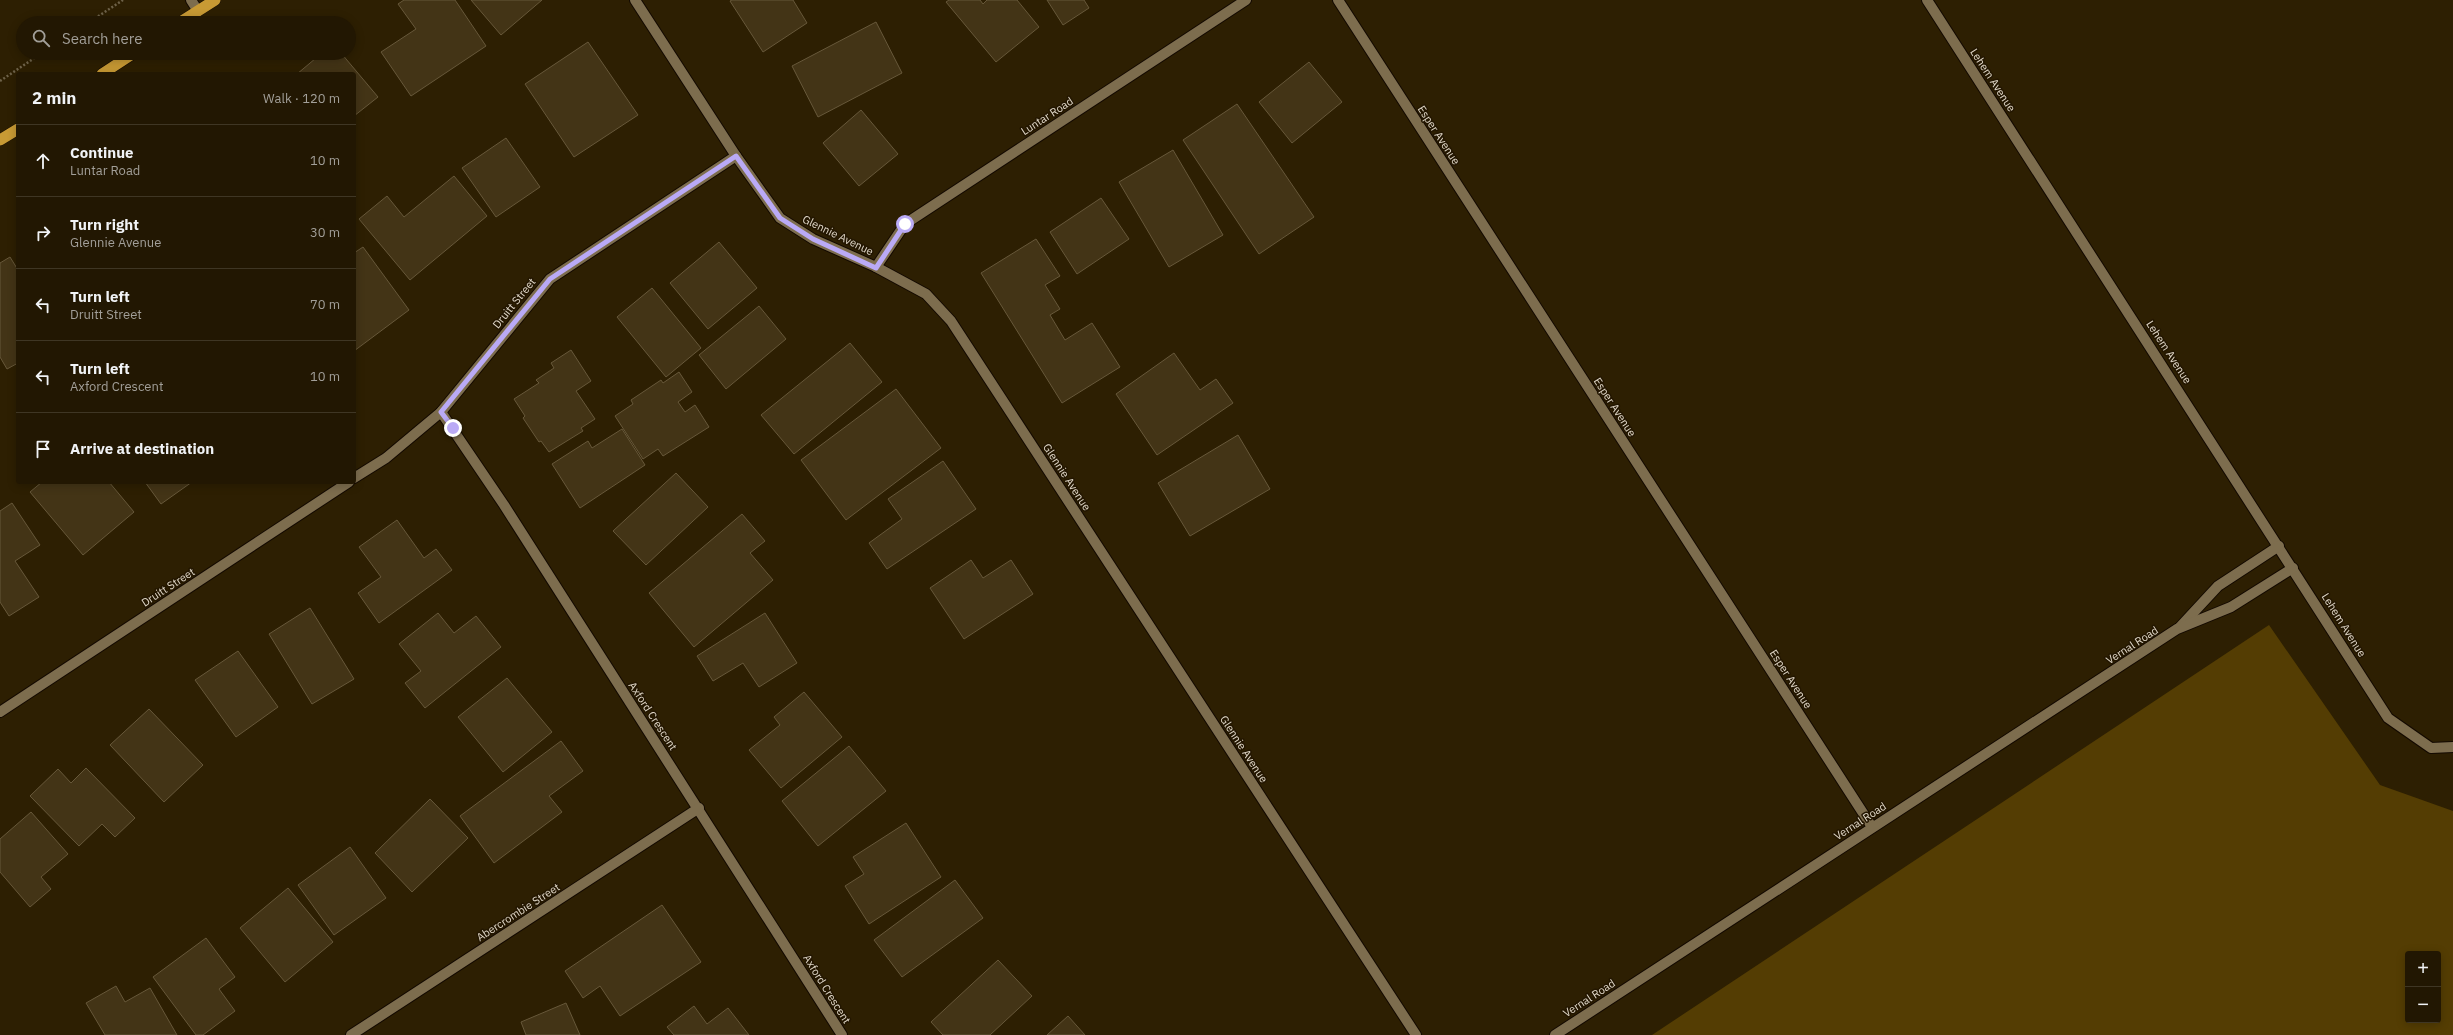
<!DOCTYPE html>
<meta charset="utf-8">
<style>
:root{--surface:#221702;--page:#2a200c;--text:#f1f3f6;--muted:#a29f99;--line:#3f3624}
body{margin:0;font-family:"IBM Plex Sans",sans-serif;background:var(--page);color:var(--text)}
.controls{position:absolute;right:12px;bottom:12px;display:grid;overflow:hidden;border-radius:4px;box-shadow:0 2px 10px #0003}
.controls button{width:36px;height:36px;display:grid;place-items:center;padding:0;border:0;border-bottom:1px solid var(--line);background:var(--surface);color:var(--text);font:20px sans-serif}
.stop{position:absolute;width:12px;height:12px;margin:-9px;border:3px solid #baaaf6;border-radius:50%;background:#fff}
.stop.end{background:#baaaf6;border-color:#fff;box-shadow:0 1px 4px #0008}
.list{margin:0;padding:0;list-style:none}
h2{display:flex;justify-content:space-between;align-items:center;height:52px;margin:0;padding:0 16px;font-size:17px}
h2 small{font-size:13px;font-weight:400;color:var(--muted)}
.list li{display:grid;grid-template-columns:26px 1fr auto;gap:12px;align-items:center;box-sizing:border-box;height:72px;padding:0 16px;border-top:1px solid var(--line)}
.list b{display:block;font-size:15px;white-space:nowrap}
.list p{margin:0;font-size:13px;white-space:nowrap;color:var(--muted)}
.list em{font-size:13px;font-style:normal;color:var(--muted)}
.icon{flex:none;width:22px;height:22px;fill:none;stroke:currentColor;stroke-width:2;stroke-linecap:round;stroke-linejoin:round}
.map{position:relative;flex:none;width:2453px;height:1035px;overflow:hidden}
.search{position:absolute;background:var(--surface);box-shadow:0 2px 10px #0003;left:16px;top:16px;width:340px;height:44px;display:flex;align-items:center;gap:10px;box-sizing:border-box;padding:0 14px;border-radius:22px;color:var(--muted);font-size:15px}
.panel{position:absolute;background:var(--surface);box-shadow:0 2px 10px #0003;left:16px;top:72px;width:340px;height:412px;border-radius:4px}
.map>svg:first-child{display:block}
</style>
<div class="map">
<svg width="2453" height="1035" viewBox="0 0 2453 1035">
<rect width="100%" height="100%" fill="#2d1f02"/>
<path fill="#543d03" fill-rule="evenodd" d="M 2269,625 L 2380,785 L 2453,811 L 2453,1035 L 1652,1035 ZM 2408,954 L 2438,954 L 2438,1020 L 2408,1020 Z"/>
<g fill="#433416" stroke="#67583a">
<path d="M 404,0 L 455,0 L 486,46 L 411,96 L 381,52 L 416,29 L 398,4 Z"/>
<path d="M 471,0 L 542,0 L 501,35 Z"/>
<path d="M 732,0 L 793,0 L 807,23 L 763,52 L 730,1 Z"/>
<path d="M 949,0 L 980,0 L 983,4 L 987,0 L 1017,0 L 1039,27 L 996,62 L 946,2 Z"/>
<path d="M 1047,0 L 1084,0 L 1089,8 L 1063,25 Z"/>
<path d="M 876,22 L 902,73 L 818,117 L 792,66 Z"/>
<path d="M 588,42 L 638,115 L 574,157 L 525,84 Z"/>
<path d="M 322,53 L 341,53 L 378,97 L 354,116 L 354,74 L 297,74 Z"/>
<path d="M 1309,62 L 1342,102 L 1292,143 L 1259,102 Z"/>
<path d="M 1237,104 L 1314,217 L 1259,254 L 1183,140 Z"/>
<path d="M 861,110 L 898,154 L 859,186 L 823,143 Z"/>
<path d="M 506,138 L 540,187 L 496,217 L 462,168 Z"/>
<path d="M 1173,150 L 1223,235 L 1169,267 L 1119,182 Z"/>
<path d="M 454,176 L 487,216 L 410,280 L 359,219 L 387,196 L 404,217 Z"/>
<path d="M 1101,198 L 1129,239 L 1077,274 L 1050,232 Z"/>
<path d="M 1036,239 L 1060,276 L 1045,285 L 1060,309 L 1050,315 L 1065,340 L 1092,323 L 1120,367 L 1062,403 L 981,273 Z"/>
<path d="M 719,242 L 757,288 L 708,329 L 670,283 Z"/>
<path d="M 363,247 L 409,310 L 354,351 L 354,253 Z"/>
<path d="M 10,257 L 18,270 L 18,363 L 7,369 L 0,357 L 0,263 Z"/>
<path d="M 652,288 L 701,348 L 666,377 L 617,317 Z"/>
<path d="M 759,306 L 786,339 L 726,389 L 699,355 Z"/>
<path d="M 850,343 L 882,382 L 794,454 L 761,415 Z"/>
<path d="M 571,350 L 591,381 L 576,391 L 595,419 L 581,428 L 583,431 L 549,452 L 541,441 L 539,442 L 523,418 L 525,416 L 514,399 L 539,383 L 536,380 L 554,368 L 551,363 Z"/>
<path d="M 1174,353 L 1200,390 L 1216,379 L 1233,403 L 1157,455 L 1116,394 Z"/>
<path d="M 679,372 L 692,392 L 678,402 L 685,412 L 695,405 L 709,427 L 663,456 L 658,449 L 643,459 L 615,416 L 633,404 L 631,400 L 661,380 L 663,383 Z"/>
<path d="M 896,389 L 941,448 L 846,520 L 801,460 Z"/>
<path d="M 622,429 L 645,465 L 580,508 L 552,464 L 588,441 L 592,448 Z"/>
<path d="M 1238,435 L 1270,489 L 1190,536 L 1158,483 Z"/>
<path d="M 943,461 L 976,509 L 887,569 L 869,543 L 902,519 L 888,499 Z"/>
<path d="M 676,473 L 708,507 L 646,565 L 613,531 Z"/>
<path d="M 42,482 L 109,482 L 134,512 L 83,555 L 30,492 Z"/>
<path d="M 145,482 L 192,482 L 161,504 Z"/>
<path d="M 12,503 L 40,545 L 15,561 L 39,597 L 9,616 L 0,602 L 0,511 Z"/>
<path d="M 742,514 L 765,541 L 750,553 L 773,580 L 694,647 L 649,593 Z"/>
<path d="M 397,520 L 424,558 L 436,549 L 452,570 L 379,623 L 358,593 L 381,577 L 359,547 Z"/>
<path d="M 971,560 L 983,578 L 1011,560 L 1033,594 L 964,639 L 930,588 Z"/>
<path d="M 310,608 L 354,679 L 312,704 L 269,634 Z"/>
<path d="M 438,613 L 454,633 L 476,616 L 501,647 L 425,708 L 405,683 L 421,671 L 399,644 Z"/>
<path d="M 765,613 L 797,663 L 759,687 L 743,663 L 713,681 L 697,656 Z"/>
<path d="M 238,651 L 278,707 L 236,737 L 195,680 Z"/>
<path d="M 507,678 L 552,732 L 503,772 L 458,717 Z"/>
<path d="M 804,692 L 842,737 L 781,788 L 749,750 L 780,725 L 774,717 Z"/>
<path d="M 149,709 L 203,765 L 164,802 L 110,745 Z"/>
<path d="M 561,741 L 583,771 L 549,796 L 562,812 L 494,863 L 460,816 Z"/>
<path d="M 849,746 L 886,791 L 818,846 L 782,801 Z"/>
<path d="M 86,768 L 135,818 L 115,837 L 102,824 L 79,846 L 30,796 L 58,769 L 71,783 Z"/>
<path d="M 430,799 L 468,838 L 412,892 L 375,853 Z"/>
<path d="M 31,812 L 68,854 L 41,877 L 51,889 L 30,907 L 0,872 L 0,839 Z"/>
<path d="M 906,823 L 941,877 L 869,924 L 845,886 L 864,874 L 853,857 Z"/>
<path d="M 350,847 L 386,898 L 334,935 L 298,885 Z"/>
<path d="M 955,880 L 983,918 L 902,977 L 874,940 Z"/>
<path d="M 288,888 L 333,942 L 285,982 L 240,928 Z"/>
<path d="M 662,905 L 701,962 L 620,1016 L 600,986 L 583,998 L 565,971 Z"/>
<path d="M 206,938 L 235,977 L 219,989 L 235,1011 L 203,1035 L 196,1035 L 153,977 Z"/>
<path d="M 998,960 L 1032,996 L 990,1035 L 943,1035 L 931,1022 Z"/>
<path d="M 116,986 L 125,1002 L 150,988 L 177,1035 L 105,1035 L 86,1003 Z"/>
<path d="M 566,1003 L 580,1035 L 526,1035 L 521,1022 Z"/>
<path d="M 694,1006 L 707,1024 L 728,1008 L 749,1035 L 674,1035 L 667,1027 Z"/>
<path d="M 1068,1016 L 1085,1035 L 1047,1035 Z"/>
</g>
<g fill="none" stroke-linecap="round" stroke-linejoin="round">
<g stroke="#130900" stroke-width="12">
<g id="minor">
<path d="M 191,0 L 198,11"/>
<path d="M 635,0 L 736,156 L 780,218 L 813,239 L 876,267 L 926,294 L 951,321 L 1416,1035"/>
<path d="M 1338,0 L 1872,827"/>
<path d="M 1927,0 L 2388,718 L 2431,748 L 2453,747"/>
<path d="M 876,267 L 905,224 L 1246,0"/>
<path d="M 441,412 L 504,505 L 842,1035"/>
<path d="M 354,478 L 386,458 L 441,412 L 550,279 L 736,156"/>
<path d="M 2180,627 L 2218,586 L 2279,546"/>
<path d="M 0,712 L 349,482"/>
<path d="M 351,1035 L 699,808"/>
<path d="M 1555,1035 L 2177,629 L 2231,607 L 2293,568"/>
</g>
</g>
<g stroke="#130900" stroke-width="12">
<g id="trunk">
<path d="M 179,23 L 215,0"/>
<path d="M 102,74 L 134,53"/>
<path d="M 0,140 L 18,129"/>
</g>
</g>
<g stroke="#6e6249" stroke-width="2.5" stroke-dasharray="2 2" stroke-linecap="butt">
<path d="M 88,23 L 123,0"/>
<path d="M 0,81 L 42,53"/>
</g>
<use href="#minor" stroke="#7d6d4e" stroke-width="10"/>
<use href="#trunk" stroke="#c89a34" stroke-width="11"/>
</g>
<g fill="none" stroke-linecap="round" stroke-linejoin="round">
<path stroke="#baaaf6" stroke-width="5" d="M 453,428 L 441,412 L 550,279 L 736,156 L 780,218 L 813,239 L 876,268 L 905,224"/>
</g>
<g text-anchor="middle" dominant-baseline="central" stroke-width="3" stroke-linejoin="round" paint-order="stroke">
<g font-size="11" fill="#e1d8c8" stroke="#231600">
<text transform="translate(1993 80) rotate(57)">Lehem Avenue</text>
<text transform="translate(1047 116) rotate(-33)">Luntar Road</text>
<text transform="translate(1439 135) rotate(57)">Esper Avenue</text>
<text transform="translate(838 235) rotate(26)">Glennie Avenue</text>
<text transform="translate(514 303) rotate(-51)">Druitt Street</text>
<text transform="translate(2169 352) rotate(57)">Lehem Avenue</text>
<text transform="translate(1615 407) rotate(57)">Esper Avenue</text>
<text transform="translate(1067 477) rotate(57)">Glennie Avenue</text>
<text transform="translate(168 587) rotate(-33)">Druitt Street</text>
<text transform="translate(2344 625) rotate(58)">Lehem Avenue</text>
<text transform="translate(2132 645) rotate(-33)">Vernal Road</text>
<text transform="translate(1791 679) rotate(57)">Esper Avenue</text>
<text transform="translate(653 716) rotate(57)">Axford Crescent</text>
<text transform="translate(1244 749) rotate(57)">Glennie Avenue</text>
<text transform="translate(1860 821) rotate(-33)">Vernal Road</text>
<text transform="translate(518 912) rotate(-33)">Abercrombie Street</text>
<text transform="translate(827 989) rotate(58)">Axford Crescent</text>
<text transform="translate(1589 998) rotate(-33)">Vernal Road</text>
</g>
</g>
</svg>
<div class="controls">
<button>+</button>
<button>−</button>
</div>
<div class="stop" style="left:905px;top:224px"></div>
<div class="stop end" style="left:453px;top:428px"></div>
<div class="search"><svg class="icon" aria-label="search" viewBox="0 0 24 24"><circle cx="10" cy="10" r="6"/><path d="M15 15l6 6"/></svg>Search here</div>
<section class="panel">
<h2>2 min<small>Walk · 120 m</small></h2>
<ul class="list">
<li><svg class="icon" aria-label="ahead" viewBox="0 0 24 24"><path d="M12 20V5M6 11l6-6 6 6"/></svg><div><b>Continue</b><p>Luntar Road</p></div><em>10 m</em></li>
<li><svg class="icon" aria-label="right" viewBox="0 0 24 24"><path d="M7 20v-9h11M14 6l5 5-5 5"/></svg><div><b>Turn right</b><p>Glennie Avenue</p></div><em>30 m</em></li>
<li><svg class="icon" aria-label="left" viewBox="0 0 24 24"><path d="M17 20v-9H6M10 6l-5 5 5 5"/></svg><div><b>Turn left</b><p>Druitt Street</p></div><em>70 m</em></li>
<li><svg class="icon" aria-label="left" viewBox="0 0 24 24"><path d="M17 20v-9H6M10 6l-5 5 5 5"/></svg><div><b>Turn left</b><p>Axford Crescent</p></div><em>10 m</em></li>
<li><svg class="icon" aria-label="arrive" viewBox="0 0 24 24"><path d="M6 21V4h12l-3 4 3 4H6"/></svg><div><b>Arrive at destination</b></div></li>
</ul>
</section>
</div>
